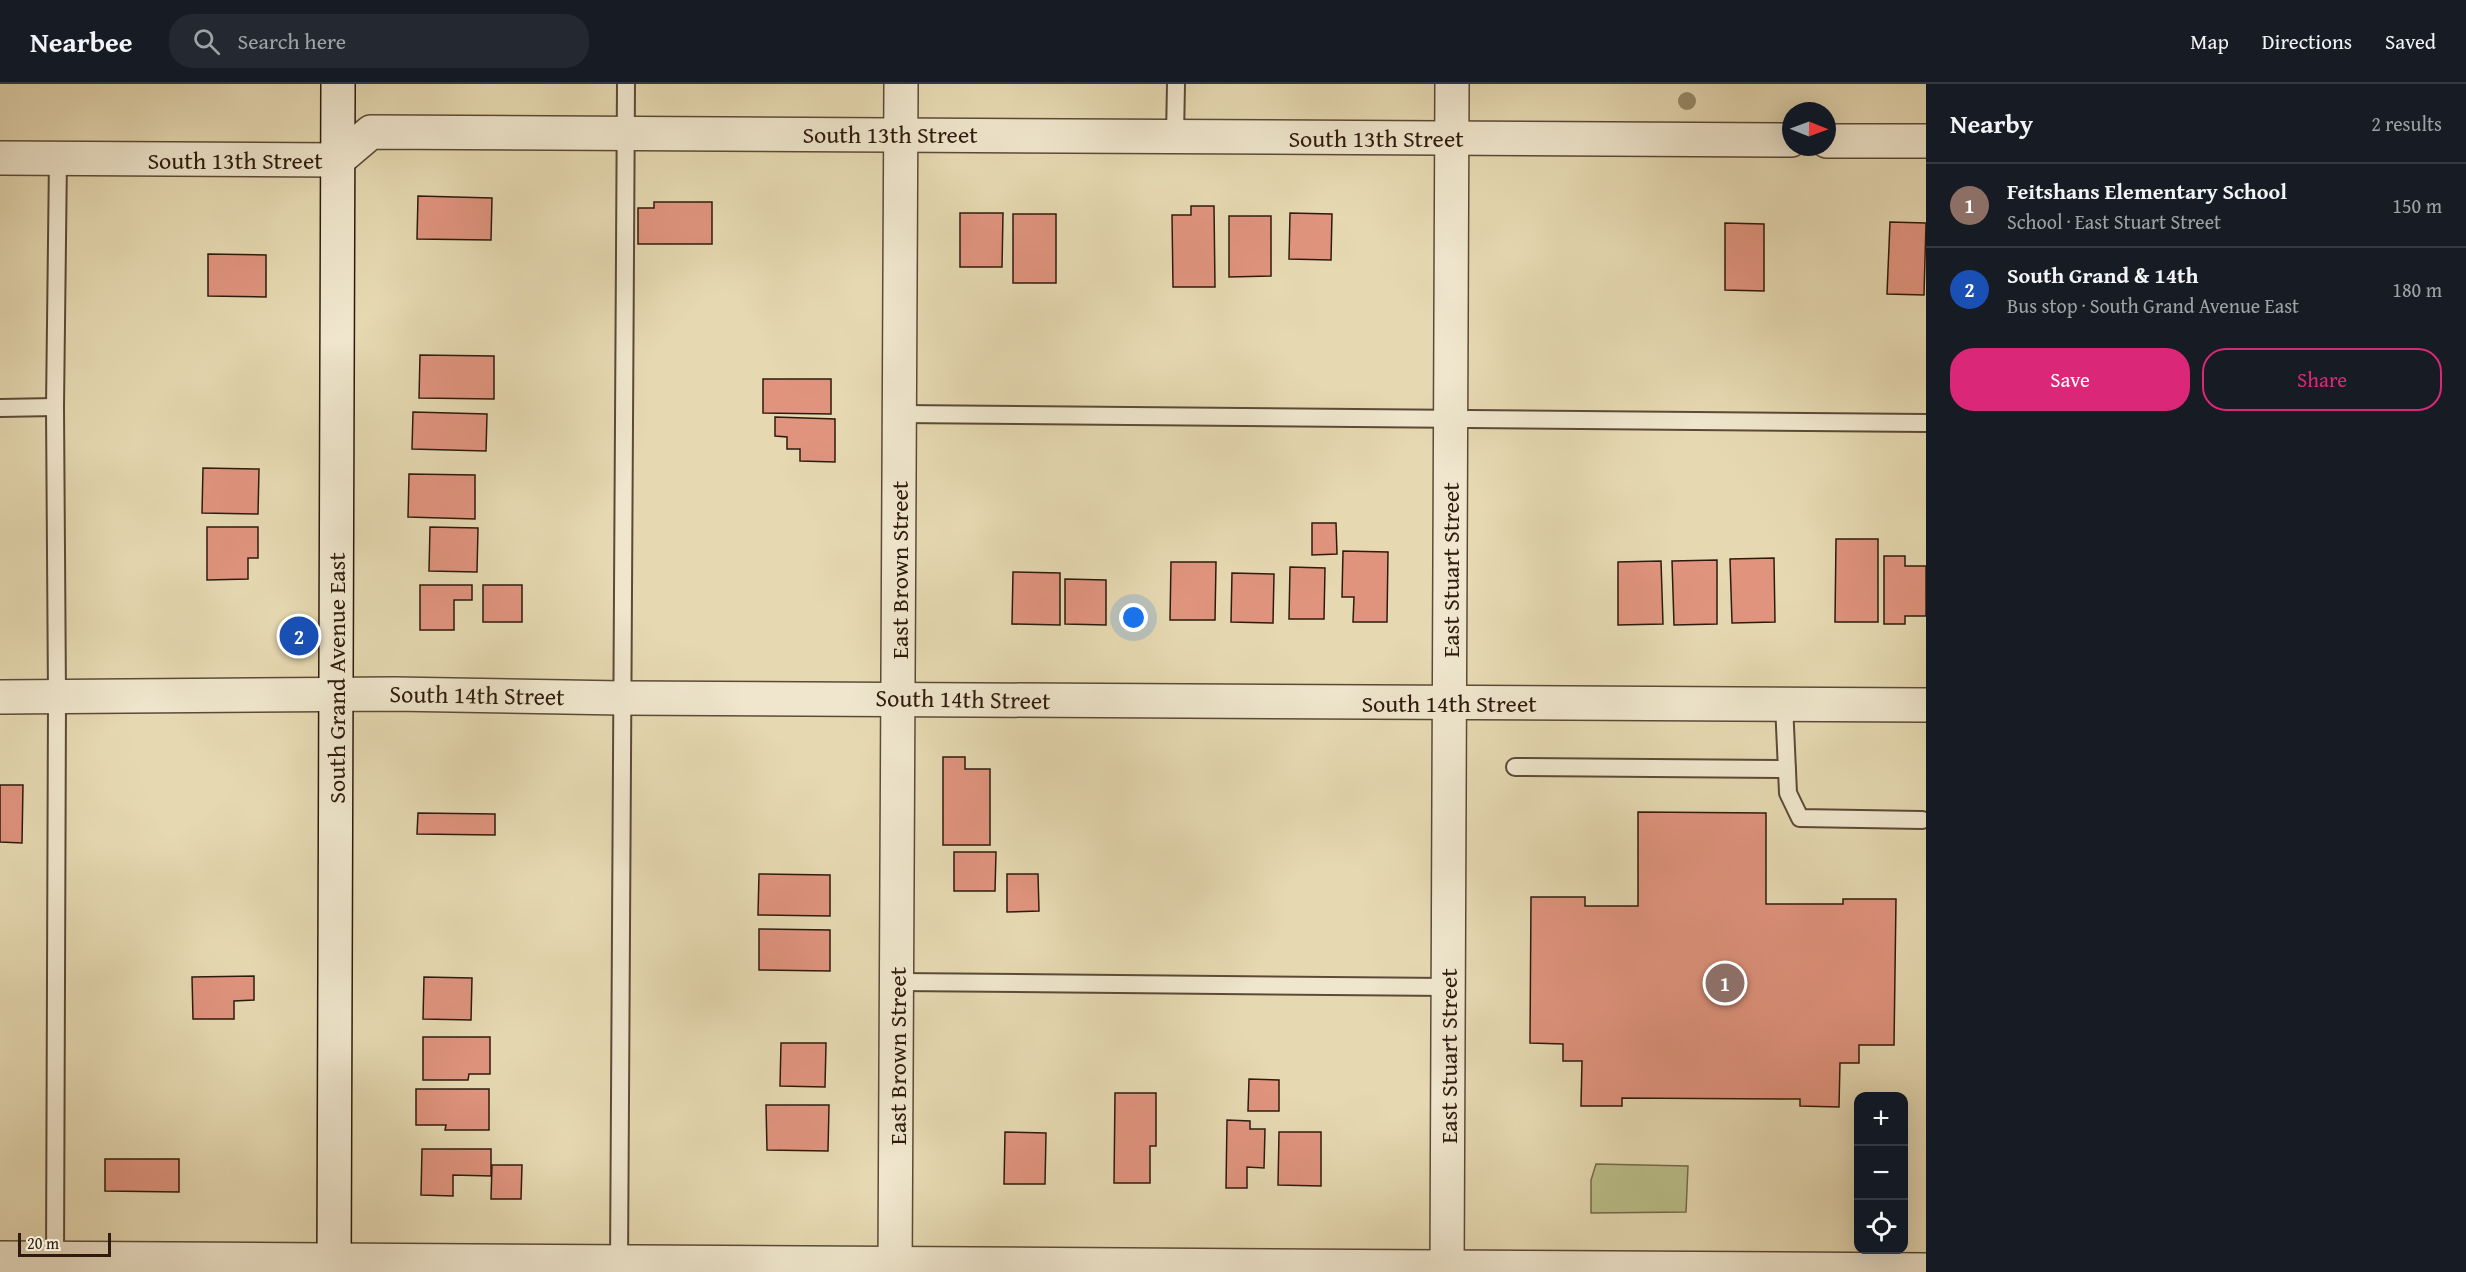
<!DOCTYPE html>
<meta charset="utf-8">
<style>
:root{--surface:#171b24;--page:#242831;--text:#f1f3f6;--muted:#9ea1a6;--line:#363941;--accent:#db2777}
body{margin:0;font-family:"Gentium Book Plus",serif;background:var(--page);color:var(--text)}
.controls{position:absolute;right:18px;bottom:18px;display:grid;overflow:hidden;border-radius:12px;box-shadow:0 6px 24px #0002}
.controls button{width:54px;height:54px;display:grid;place-items:center;padding:0;border:0;border-bottom:2px solid var(--line);background:var(--surface);color:var(--text);font:30px sans-serif}
.compass{position:absolute;left:1782px;top:18px;width:54px;height:54px;border-radius:50%;background:var(--surface);box-shadow:0 6px 24px #0002;rotate:91deg}
.scale{position:absolute;left:18px;bottom:15px;width:93px;box-sizing:border-box;padding-left:6px;border:3px solid #2e1b0e;border-top:0;font-size:16px;line-height:21px;white-space:nowrap;color:#2e1b0e;-webkit-text-stroke:4px #efe6cd;paint-order:stroke}
.you{position:absolute;left:1134px;top:534px;width:21px;height:21px;margin:-15px;border:4px solid #fff;border-radius:50%;background:#1a73e8;box-shadow:0 0 0 9px #1a73e833}
.badge{display:grid;place-items:center;width:39px;height:39px;border-radius:50%;background:var(--accent);color:#fff;font-size:20px;font-weight:700}
.pin{position:absolute;translate:-50% -50%;border:3px solid #fff;box-shadow:0 2px 6px #0006}
.list{margin:0;padding:0;list-style:none}
h2{display:flex;justify-content:space-between;align-items:center;height:78px;margin:0;padding:0 24px;font-size:26px}
h2 small{font-size:20px;font-weight:400;color:var(--muted)}
.list li{display:grid;grid-template-columns:39px 1fr auto;gap:18px;align-items:center;box-sizing:border-box;height:84px;padding:0 24px;border-top:2px solid var(--line)}
.list b{display:block;font-size:22px;white-space:nowrap}
.list p{margin:0;font-size:20px;white-space:nowrap;color:var(--muted)}
.list em{font-size:20px;font-style:normal;color:var(--muted)}
.actions{display:flex;gap:12px;padding:18px 24px}
.actions a{flex:1;padding:14px 0;border:2px solid var(--accent);border-radius:24px;text-align:center;font-size:21px;color:var(--accent)}
.actions .main{background:var(--accent);color:#fff}
.icon{flex:none;width:33px;height:33px;fill:none;stroke:currentColor;stroke-width:2;stroke-linecap:round;stroke-linejoin:round}
.map{position:relative;flex:none;width:1926px;height:1188px;overflow:hidden}
header{display:flex;align-items:center;gap:36px;box-sizing:border-box;height:84px;padding:0 30px;background:var(--surface);border-bottom:2px solid var(--line)}
header strong{font-size:28px}
nav{display:flex;gap:33px;margin-inline-start:auto;font-size:21px}
.search{width:420px;height:54px;background:var(--page);display:flex;align-items:center;gap:15px;box-sizing:border-box;padding:0 21px;border-radius:24px;color:var(--muted);font-size:22px}
main{display:flex}
aside{flex:1;background:var(--surface)}
.map>svg:first-child{display:block}
</style>
<header>
<strong>Nearbee</strong>
<div class="search"><svg class="icon" aria-label="search" viewBox="0 0 24 24"><circle cx="10" cy="10" r="6"/><path d="M15 15l6 6"/></svg>Search here</div>
<nav><a>Map</a><a>Directions</a><a>Saved</a></nav>
</header>
<main>
<div class="map">
<svg width="1926" height="1188" viewBox="0 0 1926 1188">
<rect width="100%" height="100%" fill="#e6d9b2"/>
<filter id="stains"><feTurbulence type="fractalNoise" baseFrequency=".00333" numOctaves="4"/><feColorMatrix values="0 0 0 0 .2 0 0 0 0 .09 0 0 0 0 .02 0 0 0 .5 -.17"/></filter>
<radialGradient id="worn" r=".72"><stop offset=".6" stop-color="#630" stop-opacity="0"/><stop offset="1" stop-color="#630" stop-opacity=".3"/></radialGradient>
<path fill="#b9be89" stroke="#746c4c" stroke-width="1.5" d="M 1596,1080 L 1688,1082 L 1686,1128 L 1591,1129 L 1591,1096 Z"/>
<g fill="#e0947e" stroke="#2e1b0e" stroke-width="1.5">
<path d="M 418,112 L 492,114 L 491,156 L 417,155 Z"/>
<path d="M 654,118 L 712,118 L 712,160 L 638,160 L 638,124 L 654,124 Z"/>
<path d="M 1191,122 L 1214,122 L 1215,203 L 1173,203 L 1172,131 L 1191,131 Z"/>
<path d="M 960,129 L 1003,129 L 1002,183 L 960,183 Z"/>
<path d="M 1290,129 L 1332,130 L 1331,176 L 1289,175 Z"/>
<rect x="1013" y="130" width="43" height="69"/>
<path d="M 1229,132 L 1271,132 L 1271,192 L 1229,193 Z"/>
<path d="M 1890,138 L 1926,139 L 1924,211 L 1887,210 Z"/>
<path d="M 1725,139 L 1764,140 L 1764,207 L 1725,206 Z"/>
<path d="M 208,170 L 266,171 L 266,213 L 208,212 Z"/>
<path d="M 420,271 L 494,272 L 494,315 L 419,314 Z"/>
<path d="M 763,295 L 831,295 L 831,330 L 763,329 Z"/>
<path d="M 413,328 L 487,330 L 486,367 L 412,365 Z"/>
<path d="M 775,333 L 835,335 L 835,378 L 800,377 L 800,365 L 787,365 L 787,353 L 775,352 Z"/>
<path d="M 203,384 L 259,385 L 258,430 L 202,429 Z"/>
<path d="M 409,390 L 475,391 L 475,435 L 408,433 Z"/>
<path d="M 1312,439 L 1336,439 L 1337,470 L 1312,471 Z"/>
<path d="M 207,443 L 258,443 L 258,474 L 248,474 L 248,495 L 207,496 Z"/>
<path d="M 430,443 L 478,444 L 477,488 L 429,487 Z"/>
<path d="M 1836,455 L 1878,455 L 1878,538 L 1835,538 Z"/>
<path d="M 1343,467 L 1388,468 L 1387,538 L 1353,538 L 1354,513 L 1342,513 Z"/>
<path d="M 1884,472 L 1905,472 L 1905,482 L 1926,482 L 1926,532 L 1905,532 L 1905,540 L 1884,540 Z"/>
<path d="M 1774,474 L 1775,538 L 1732,539 L 1730,475 Z"/>
<path d="M 1717,476 L 1717,540 L 1674,541 L 1672,477 Z"/>
<path d="M 1661,477 L 1663,540 L 1618,541 L 1618,478 Z"/>
<path d="M 1171,478 L 1216,478 L 1215,536 L 1170,536 Z"/>
<path d="M 1290,483 L 1325,484 L 1324,535 L 1289,535 Z"/>
<path d="M 1013,488 L 1060,489 L 1060,541 L 1012,540 Z"/>
<path d="M 1232,489 L 1274,490 L 1273,539 L 1231,538 Z"/>
<path d="M 1065,495 L 1106,496 L 1106,541 L 1065,540 Z"/>
<path d="M 420,501 L 472,501 L 472,516 L 454,516 L 454,546 L 420,546 Z"/>
<rect x="483" y="501" width="39" height="37"/>
<path d="M 943,673 L 965,673 L 965,685 L 990,685 L 990,761 L 943,761 Z"/>
<path d="M 0,701 L 23,701 L 22,759 L 0,758 Z"/>
<path d="M 1638,728 L 1766,729 L 1766,820 L 1843,820 L 1843,815 L 1896,815 L 1894,961 L 1859,961 L 1859,979 L 1840,979 L 1839,1023 L 1800,1022 L 1800,1015 L 1622,1014 L 1622,1022 L 1581,1022 L 1582,977 L 1563,977 L 1563,960 L 1530,959 L 1531,813 L 1585,813 L 1585,822 L 1638,822 Z"/>
<path d="M 418,729 L 495,730 L 495,751 L 417,750 Z"/>
<path d="M 954,768 L 996,768 L 995,807 L 954,807 Z"/>
<path d="M 759,790 L 830,791 L 830,832 L 758,831 Z"/>
<path d="M 1007,790 L 1038,790 L 1039,827 L 1007,828 Z"/>
<path d="M 759,845 L 830,846 L 830,887 L 759,886 Z"/>
<path d="M 254,892 L 254,916 L 234,917 L 234,935 L 193,935 L 192,893 Z"/>
<path d="M 424,893 L 472,894 L 471,936 L 423,935 Z"/>
<path d="M 423,953 L 490,953 L 490,990 L 469,990 L 468,996 L 423,996 Z"/>
<path d="M 781,959 L 826,959 L 825,1003 L 780,1002 Z"/>
<path d="M 1249,995 L 1279,996 L 1279,1027 L 1248,1027 Z"/>
<path d="M 416,1005 L 489,1005 L 489,1046 L 445,1046 L 446,1041 L 416,1041 Z"/>
<path d="M 1115,1009 L 1156,1009 L 1156,1062 L 1150,1062 L 1150,1099 L 1114,1099 Z"/>
<path d="M 766,1021 L 829,1021 L 828,1067 L 767,1066 Z"/>
<path d="M 1227,1036 L 1250,1037 L 1250,1045 L 1265,1045 L 1264,1084 L 1247,1083 L 1247,1104 L 1226,1104 Z"/>
<path d="M 1005,1048 L 1046,1049 L 1045,1100 L 1004,1100 Z"/>
<path d="M 1279,1048 L 1321,1048 L 1321,1102 L 1278,1101 Z"/>
<path d="M 422,1065 L 491,1065 L 491,1092 L 453,1091 L 453,1112 L 421,1111 Z"/>
<path d="M 105,1075 L 179,1075 L 179,1108 L 105,1107 Z"/>
<path d="M 492,1081 L 522,1081 L 521,1115 L 491,1115 Z"/>
</g>
<g fill="none" stroke-linecap="round" stroke-linejoin="round">
<g stroke="#5c4a37" stroke-width="20">
<g id="lane">
<path d="M 1175,52 L 1176,0"/>
<path d="M 0,324 L 55,323"/>
<path d="M 900,330 L 1926,339"/>
<path d="M 1784,620 L 1788,709 L 1800,734 L 1922,736"/>
<path d="M 1515,683 L 1787,685"/>
<path d="M 897,898 L 1449,903"/>
<path d="M 55,1180 L 57,613 L 55,323 L 58,74"/>
<path d="M 619,1184 L 626,0"/>
</g>
</g>
<g stroke="#5c4a37" stroke-width="36">
<g id="street">
<path d="M 1827,57 L 1926,57"/>
<path d="M 0,74 L 338,76 L 371,48 L 1791,56"/>
<path d="M 0,613 L 394,610 L 622,614 L 1926,621"/>
<path d="M 0,1174 L 1926,1186"/>
<path d="M 895,1188 L 901,0"/>
<path d="M 1447,1188 L 1452,0"/>
</g>
</g>
<g stroke="#2e1b0e" stroke-width="36">
<path id="secondary" d="M 334,1188 L 338,0"/>
</g>
<use href="#lane" stroke="#efe6cd" stroke-width="16"/>
<use href="#street" stroke="#efe6cd" stroke-width="33"/>
<use href="#secondary" stroke="#efe6cd" stroke-width="33"/>
</g>
<circle fill="#988b6c" cx="1687" cy="17" r="9"/>
<g text-anchor="middle" dominant-baseline="central" stroke-width="6" stroke-linejoin="round" paint-order="stroke">
<g font-size="24" fill="#2e1b0e" stroke="#efe6cd">
<text x="890" y="50">South 13th Street</text>
<text x="1376" y="54">South 13th Street</text>
<text x="235" y="76">South 13th Street</text>
<text transform="translate(899 486) rotate(-90)">East Brown Street</text>
<text transform="translate(1450 486) rotate(-90)">East Stuart Street</text>
<text transform="translate(336 594) rotate(-90)">South Grand Avenue East</text>
<text transform="translate(477 611) rotate(1)">South 14th Street</text>
<text transform="translate(963 615) rotate(1)">South 14th Street</text>
<text x="1449" y="619">South 14th Street</text>
<text transform="translate(897 972) rotate(-90)">East Brown Street</text>
<text transform="translate(1448 972) rotate(-90)">East Stuart Street</text>
</g>
</g>
<rect width="100%" height="100%" filter="url(#stains)"/>
<rect width="100%" height="100%" fill="url(#worn)"/>
</svg>
<div class="controls">
<button>+</button>
<button>−</button>
<button><svg class="icon" aria-label="locate" viewBox="0 0 24 24"><circle cx="12" cy="12" r="6"/><path d="M12 2v4M12 18v4M2 12h4M18 12h4"/></svg></button>
</div>
<svg class="compass" viewBox="-18 -18 36 36"><path d="M0-13l5 13h-10z" fill="#e53935"/><path d="M0 13l5-13h-10z" fill="#9ea1a6"/></svg>
<div class="scale">20 m</div>
<div class="you"></div>
<div class="pin badge" style="left:1725px;top:899px;background:#8d6e63">1</div>
<div class="pin badge" style="left:299px;top:552px;background:#1a4fb4">2</div>
</div>
<aside>
<h2>Nearby<small>2 results</small></h2>
<ul class="list">
<li><span class="badge" style="background:#8d6e63">1</span><div><b>Feitshans Elementary School</b><p>School · East Stuart Street</p></div><em>150 m</em></li>
<li><span class="badge" style="background:#1a4fb4">2</span><div><b>South Grand &amp; 14th</b><p>Bus stop · South Grand Avenue East</p></div><em>180 m</em></li>
</ul>
<div class="actions"><a class="main">Save</a><a>Share</a></div>
</aside>
</main>
